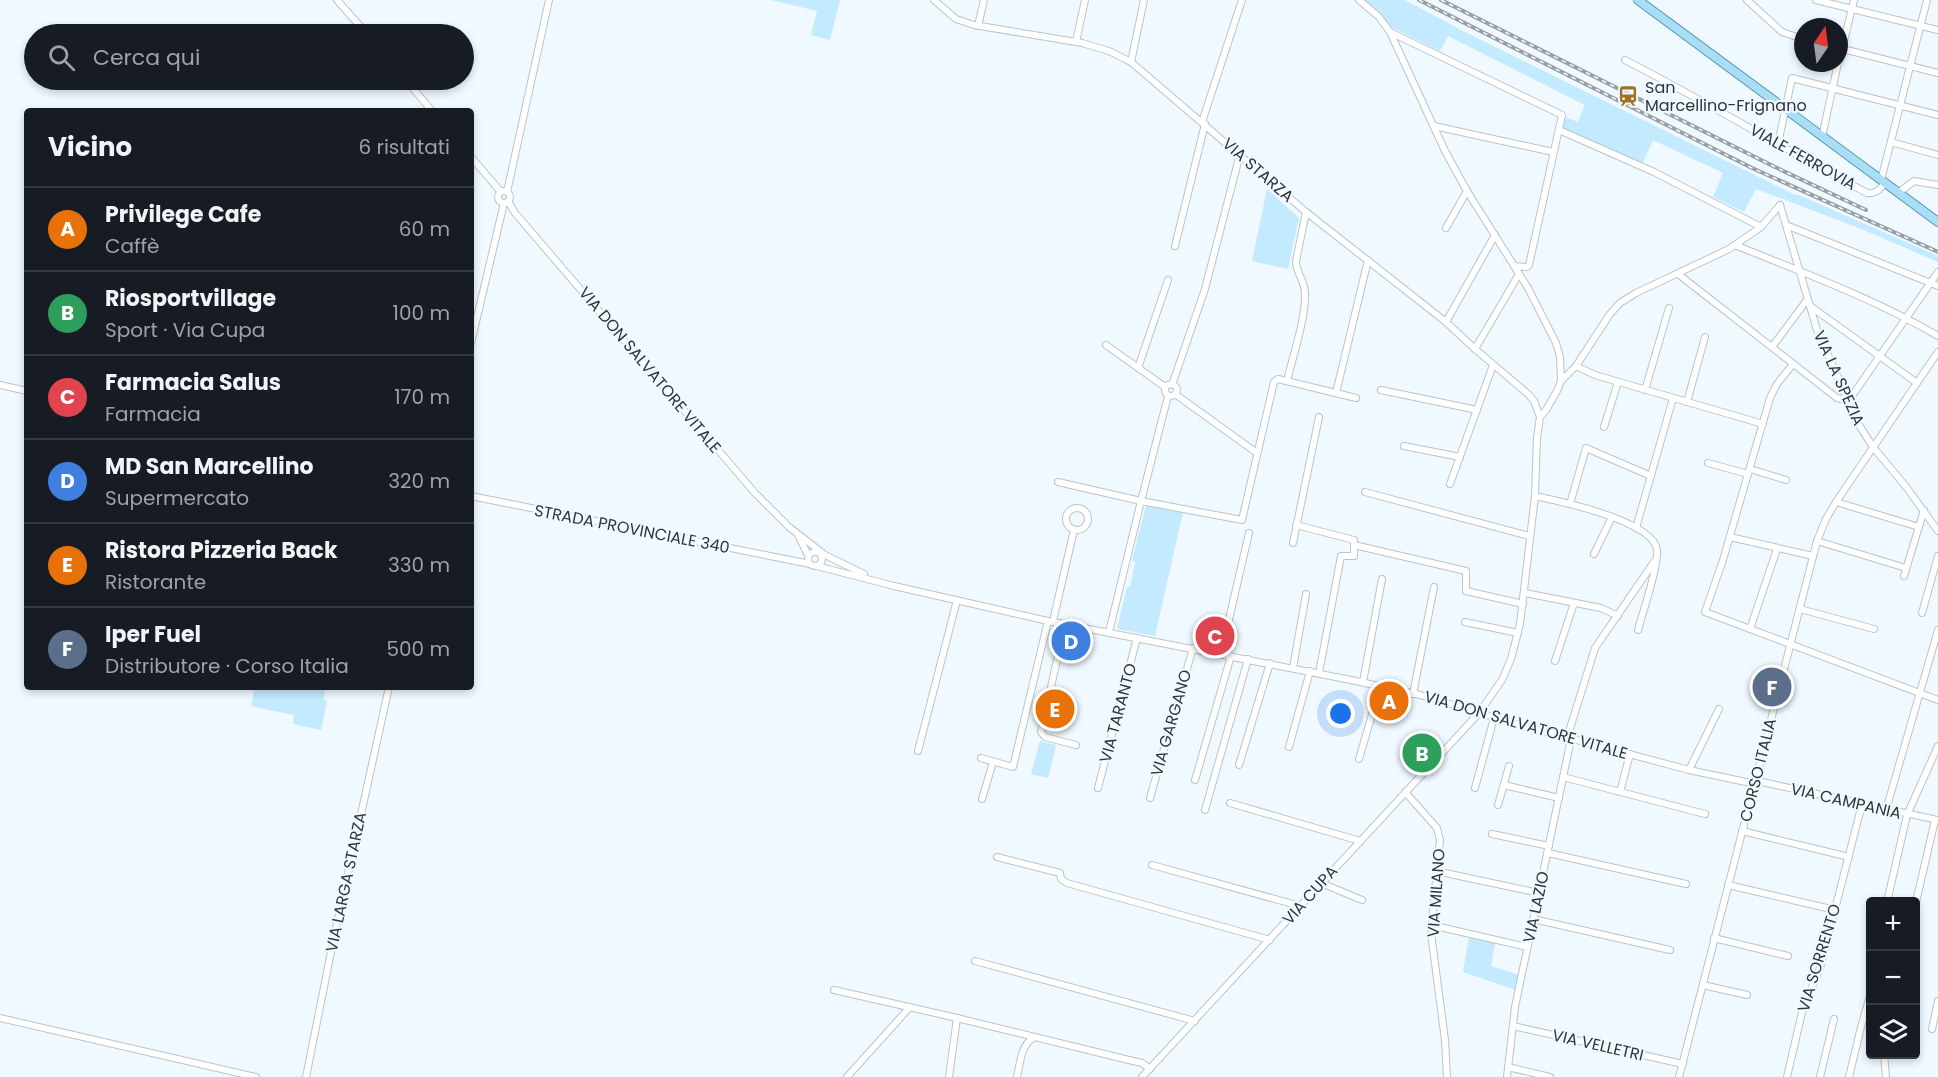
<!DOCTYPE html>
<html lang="it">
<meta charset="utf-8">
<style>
:root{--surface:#171b24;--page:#20242c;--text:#f1f3f6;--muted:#9ea1a6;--line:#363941;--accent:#2563eb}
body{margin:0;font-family:Poppins,sans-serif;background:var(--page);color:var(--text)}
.controls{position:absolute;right:18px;bottom:18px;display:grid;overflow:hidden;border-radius:6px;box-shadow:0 3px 9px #0003}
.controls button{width:54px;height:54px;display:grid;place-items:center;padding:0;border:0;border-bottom:2px solid var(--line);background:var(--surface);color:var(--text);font:30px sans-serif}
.compass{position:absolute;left:1794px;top:18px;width:54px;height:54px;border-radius:50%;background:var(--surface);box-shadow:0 3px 9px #0003;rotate:13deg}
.you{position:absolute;left:1341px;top:714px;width:21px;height:21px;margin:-15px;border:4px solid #fff;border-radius:50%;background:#1a73e8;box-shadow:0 0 0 9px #1a73e833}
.badge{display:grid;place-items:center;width:39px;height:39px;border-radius:50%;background:var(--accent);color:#fff;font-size:20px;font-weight:700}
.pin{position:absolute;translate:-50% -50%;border:3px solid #fff;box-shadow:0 2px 6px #0006}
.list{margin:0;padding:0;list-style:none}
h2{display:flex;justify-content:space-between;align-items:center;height:78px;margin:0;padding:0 24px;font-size:26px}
h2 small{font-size:20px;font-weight:400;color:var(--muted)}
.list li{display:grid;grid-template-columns:39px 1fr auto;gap:18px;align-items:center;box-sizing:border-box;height:84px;padding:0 24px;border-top:2px solid var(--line)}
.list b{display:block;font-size:22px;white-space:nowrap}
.list p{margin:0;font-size:20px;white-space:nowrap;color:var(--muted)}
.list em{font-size:20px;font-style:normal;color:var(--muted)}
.icon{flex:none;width:33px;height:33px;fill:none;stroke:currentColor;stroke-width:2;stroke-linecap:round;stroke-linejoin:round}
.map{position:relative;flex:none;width:1938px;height:1077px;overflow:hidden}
.search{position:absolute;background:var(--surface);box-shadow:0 3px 9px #0003;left:24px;top:24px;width:450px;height:66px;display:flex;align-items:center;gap:15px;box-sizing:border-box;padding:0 21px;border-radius:33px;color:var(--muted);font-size:22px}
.panel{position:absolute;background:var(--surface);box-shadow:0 3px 9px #0003;left:24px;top:108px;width:450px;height:582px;border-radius:6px}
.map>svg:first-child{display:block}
</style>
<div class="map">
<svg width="1938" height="1077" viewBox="0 0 1938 1077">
<rect width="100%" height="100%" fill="#eff9ff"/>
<g fill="#c3eafe">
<path d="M 771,0 L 840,0 L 830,40 L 811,35 L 817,11 Z"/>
<path d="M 1363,0 L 1405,0 L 1465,32 L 1795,195 L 1799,195 L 1938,256 L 1938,262 L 1864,230 L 1756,189 L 1744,212 L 1713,197 L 1723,173 L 1653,140 L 1642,165 L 1562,130 L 1565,117 L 1578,122 L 1585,105 L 1448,36 L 1440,51 L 1389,26 L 1376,10 Z"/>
<path d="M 1267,189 L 1299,218 L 1288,269 L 1252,261 Z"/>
<path d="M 1146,505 L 1183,512 L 1155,636 L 1117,629 L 1127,587 L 1130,587 L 1135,562 L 1132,561 Z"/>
<path d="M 255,687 L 326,687 L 323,699 L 327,701 L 321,730 L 293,724 L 294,715 L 251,706 Z"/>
<path d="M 1040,741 L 1056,745 L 1048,778 L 1031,774 Z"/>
<path d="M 1469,936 L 1495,942 L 1491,966 L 1519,975 L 1516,990 L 1463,972 Z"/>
</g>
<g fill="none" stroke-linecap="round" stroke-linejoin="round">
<g stroke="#b8c5cb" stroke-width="8">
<g id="minor">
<path d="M 337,0 L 367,34"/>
<path d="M 934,0 L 956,19 L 974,25 L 1082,43 L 1109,51 L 1131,62 L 1306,212 L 1446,322 L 1475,349 L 1528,394 L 1534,401 L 1540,417"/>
<path d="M 1747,0 L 1782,32 L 1803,39"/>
<path d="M 1816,0 L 1938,30"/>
<path d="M 978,26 L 984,0"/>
<path d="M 1390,32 L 1562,115 L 1529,265 L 1527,267 L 1514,266"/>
<path d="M 1076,42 L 1085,0"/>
<path d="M 1839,48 L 1938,73"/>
<path d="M 1625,60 C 1707,102 1786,150 1867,193 C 1876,194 1879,190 1885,183"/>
<path d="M 1839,61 L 1854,0"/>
<path d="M 1131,62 L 1144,0"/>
<path d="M 406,80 L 432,111"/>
<path d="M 1202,122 L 1242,0"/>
<path d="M 1434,126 L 1553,152"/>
<path d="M 1559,130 L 1654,172 L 1761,227"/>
<path d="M 1822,137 L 1838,63"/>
<path d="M 1891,142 L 1938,155"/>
<path d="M 1778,144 L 1792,78 L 1938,115"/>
<path d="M 471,157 L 501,192"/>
<path d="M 1881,180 L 1927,0"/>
<circle cx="504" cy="197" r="6"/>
<path d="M 507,192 L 549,0"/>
<path d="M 1898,193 L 1914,181 L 1938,185"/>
<path d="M 508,201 L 515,213 L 755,493 L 789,527 L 825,555 L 864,574"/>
<path d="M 1780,205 L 1817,330 L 1844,391 L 1852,414 L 1873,447 L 1907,488 L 1938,531"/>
<path d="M 1786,225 L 1938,286"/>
<path d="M 1446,228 L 1467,191"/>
<path d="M 1735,245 C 1804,273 1875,299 1938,336"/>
<path d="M 1175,246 L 1205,124"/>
<path d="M 1678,274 L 1837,398 L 1846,400 L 1852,396 L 1938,272"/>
<path d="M 1810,306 L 1917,383"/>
<path d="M 1446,322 L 1495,235"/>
<path d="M 471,343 L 504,203"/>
<path d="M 1106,345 L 1165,387"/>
<path d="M 1772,347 L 1807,300"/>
<path d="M 1475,349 L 1519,274"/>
<path d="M 1793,364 L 1777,384 L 1770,398 L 1723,560 L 1705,612 L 1938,700"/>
<path d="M 1576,366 L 1595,375 L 1763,424"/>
<path d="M 1138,368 L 1168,280"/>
<path d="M 1287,381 C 1293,355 1306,318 1305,293 C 1305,281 1296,273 1296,261 L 1306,212"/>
<path d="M 1561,381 L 1576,366 L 1610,314 L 1620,303 L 1636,293 L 1729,249 L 1761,227 L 1780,205"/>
<circle cx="1171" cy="390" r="6"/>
<path d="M 0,385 L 27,391"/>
<path d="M 1172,385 L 1205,289 L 1240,154"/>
<path d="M 1381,390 L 1477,410"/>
<path d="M 1645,390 L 1669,308"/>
<path d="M 1336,393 L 1368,260"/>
<path d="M 1175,394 L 1257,453"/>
<path d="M 1687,402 L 1705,337"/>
<path d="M 1604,427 L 1618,382"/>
<path d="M 1404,446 L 1460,457"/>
<path d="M 1708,463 L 1748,474"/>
<path d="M 1750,469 L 1786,480"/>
<path d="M 1058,482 L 1141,501 L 1168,396"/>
<path d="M 1450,484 L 1493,365"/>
<path d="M 1365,492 L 1529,536"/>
<path d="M 471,496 L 810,564"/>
<path d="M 1535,496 C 1559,501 1654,521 1657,550 C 1658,554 1656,559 1656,563 C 1652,586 1644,608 1638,630"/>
<path d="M 1836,502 L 1919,527"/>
<path d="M 1570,504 L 1586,448 L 1651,476"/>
<circle cx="1077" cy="519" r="11"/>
<path d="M 1296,525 L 1354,540 L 1354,556 L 1341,556 L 1319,673"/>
<path d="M 1636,528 L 1673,398"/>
<path d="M 798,535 L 808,555"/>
<path d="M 1730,537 L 1813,556"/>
<path d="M 1817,541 L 1906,568"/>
<path d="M 1293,543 L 1319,417"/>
<path d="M 1354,545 L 1466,571 L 1466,591 L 1523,604"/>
<circle cx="815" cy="559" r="7"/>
<path d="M 1594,554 L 1612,517"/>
<path d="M 817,566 L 894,586 L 1048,621 L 1351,680 L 1420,695 L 1513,723 L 1689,770 L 1746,782 L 1762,782 L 1938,820"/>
<path d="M 1904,576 L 1924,510"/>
<path d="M 1525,593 L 1601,608 L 1618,616"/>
<path d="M 1800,609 L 1874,629"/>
<path d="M 1922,613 L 1938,556"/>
<path d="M 1053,621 L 1074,530"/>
<path d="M 1465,622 L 1518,633"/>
<path d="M 1065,624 L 1041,732 L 1045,737 L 1076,745"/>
<path d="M 1750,629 L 1777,549"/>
<path d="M 1109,632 L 1141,501 L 1242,520 L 1274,382 L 1278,379 L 1356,398"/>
<path d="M 1221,654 L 1249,533"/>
<path d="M 1555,661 L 1574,603"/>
<path d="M 1293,668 L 1306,594"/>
<path d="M 1363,682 L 1382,579"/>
<path d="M 1413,694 L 1434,587"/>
<path d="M 1567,738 L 1595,648 L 1654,562"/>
<path d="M 1289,747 L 1310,671"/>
<path d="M 918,751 L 957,600"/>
<path d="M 981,758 L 1013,767 L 1048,621"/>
<path d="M 1359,759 L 1380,687"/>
<path d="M 1239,765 L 1270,663"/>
<path d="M 1689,770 L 1719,709"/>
<path d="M 1563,777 L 1705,814"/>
<path d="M 1195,780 L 1231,656"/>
<path d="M 1504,785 L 1559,798"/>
<path d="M 1098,788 L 1137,638"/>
<path d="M 1475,788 L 1494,718"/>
<path d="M 1405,792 L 1437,828 L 1440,840 L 1431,933 L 1445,1040 L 1447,1077"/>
<path d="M 1620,792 L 1630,754"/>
<path d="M 1150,798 L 1193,648"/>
<path d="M 982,799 L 993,762"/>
<path d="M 1230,803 L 1360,841"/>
<path d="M 1498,805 L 1509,766"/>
<path d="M 1205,810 L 1248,659"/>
<path d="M 1886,810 L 1938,630"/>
<path d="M 1742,831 L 1849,857"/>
<path d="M 1492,834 L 1549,846"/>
<path d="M 1548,853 L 1686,884"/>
<path d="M 997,857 L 1060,873 L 1061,879 L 1067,883 L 1270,940"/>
<path d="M 1152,865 L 1300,906"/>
<path d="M 1436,871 L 1539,893"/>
<path d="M 1321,883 L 1362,900"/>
<path d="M 1728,885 L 1835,910"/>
<path d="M 1887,902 L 1907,815 L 1938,746"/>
<path d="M 1916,902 L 1935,820"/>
<path d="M 1533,919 L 1670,950"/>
<path d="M 1431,925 L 1527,947"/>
<path d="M 1714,938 L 1788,956"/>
<path d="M 975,961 L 1195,1021"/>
<path d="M 1703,985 L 1747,995"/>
<path d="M 834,990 L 957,1018"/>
<path d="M 0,1018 L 256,1077"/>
<path d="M 1513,1026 L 1683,1064"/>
<path d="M 1932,1029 L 1938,1001"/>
<path d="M 1884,1054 L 1886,1077"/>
<path d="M 1508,1067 L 1550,1077"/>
<path d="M 306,1077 L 334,937 L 389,687"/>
<path d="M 847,1077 L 910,1007"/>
<path d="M 949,1077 L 957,1018 L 1133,1061 L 1142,1063 L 1150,1069"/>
<path d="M 1017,1077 C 1020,1064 1021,1045 1033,1038"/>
<path d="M 1142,1077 L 1479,713 L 1502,680 L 1511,659 L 1520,624 L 1535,496 L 1537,438 L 1540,417 L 1546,410 L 1557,391 L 1561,381 L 1560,357 L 1556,343 L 1528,288 L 1467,191 L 1445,151 L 1390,32 L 1379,17 L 1359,0"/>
<path d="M 1507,1077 L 1515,1007 L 1571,739"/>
<path d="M 1679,1077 L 1817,541 L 1826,519 L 1836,502 L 1938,352"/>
<path d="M 1787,1077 L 1803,1008 L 1820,968 L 1862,804"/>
<path d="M 1820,1077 L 1834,1019"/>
<path d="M 1849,1077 L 1861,1027 L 1870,996"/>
</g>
</g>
<g stroke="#5995b0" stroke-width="10">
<path id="major" d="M 1638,0 L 1938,222"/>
</g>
<use href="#minor" stroke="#fff" stroke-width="6"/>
<use href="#major" stroke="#a9def7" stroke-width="8"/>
<g stroke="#989fa4" stroke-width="4">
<g id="rail">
<path d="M 1419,0 L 1752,168 L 1938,252"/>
<path d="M 1441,0 L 1775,167 L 1866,210"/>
</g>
</g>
<use href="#rail" stroke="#eff9ff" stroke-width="1.5" stroke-dasharray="4.5" stroke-linecap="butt"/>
</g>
<defs>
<g id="station-bare" transform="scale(1.62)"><path d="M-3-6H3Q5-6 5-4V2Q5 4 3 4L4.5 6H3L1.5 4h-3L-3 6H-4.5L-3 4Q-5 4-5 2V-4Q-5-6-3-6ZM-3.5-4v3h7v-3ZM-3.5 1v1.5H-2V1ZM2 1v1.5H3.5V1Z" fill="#9e7423" stroke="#eff9ff" stroke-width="2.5" paint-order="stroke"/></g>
</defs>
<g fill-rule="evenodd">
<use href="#station-bare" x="1628" y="96"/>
</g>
<g text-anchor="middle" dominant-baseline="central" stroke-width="4.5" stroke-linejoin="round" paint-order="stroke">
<g font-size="16" fill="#303538" stroke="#eff9ff" text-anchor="start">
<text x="1645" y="87">San<tspan x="1645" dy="18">Marcellino-Frignano</tspan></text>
</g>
<g font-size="16" fill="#303538" stroke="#eff9ff">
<text transform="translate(1803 157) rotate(29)">VIALE FERROVIA</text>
<text transform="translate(1258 170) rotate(41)">VIA STARZA</text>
<text transform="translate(650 370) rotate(50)">VIA DON SALVATORE VITALE</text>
<text transform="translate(1839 378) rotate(66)">VIA LA SPEZIA</text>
<text transform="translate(632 529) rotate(11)">STRADA PROVINCIALE 340</text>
<text transform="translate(1118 713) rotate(-75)">VIA TARANTO</text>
<text transform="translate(1171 723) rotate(-74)">VIA GARGANO</text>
<text transform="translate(1526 725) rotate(16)">VIA DON SALVATORE VITALE</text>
<text transform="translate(1758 770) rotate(-76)">CORSO ITALIA</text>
<text transform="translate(1846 801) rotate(13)">VIA CAMPANIA</text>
<text transform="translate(346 882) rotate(-78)">VIA LARGA STARZA</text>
<text transform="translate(1436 893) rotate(-86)">VIA MILANO</text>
<text transform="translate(1310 895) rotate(-48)">VIA CUPA</text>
<text transform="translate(1536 907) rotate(-78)">VIA LAZIO</text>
<text transform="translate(1819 958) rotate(-73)">VIA SORRENTO</text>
<text transform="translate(1598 1045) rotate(13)">VIA VELLETRI</text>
</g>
</g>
</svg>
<div class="controls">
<button>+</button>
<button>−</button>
<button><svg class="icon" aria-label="layers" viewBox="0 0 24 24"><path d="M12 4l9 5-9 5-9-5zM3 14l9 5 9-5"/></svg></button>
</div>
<svg class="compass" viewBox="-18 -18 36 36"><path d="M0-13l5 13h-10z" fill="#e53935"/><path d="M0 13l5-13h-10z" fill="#9ea1a6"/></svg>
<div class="you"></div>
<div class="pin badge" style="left:1389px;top:701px;background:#e8710a">A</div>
<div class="pin badge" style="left:1422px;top:753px;background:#2e9e5b">B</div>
<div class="pin badge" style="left:1215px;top:636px;background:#e0444e">C</div>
<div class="pin badge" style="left:1071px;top:641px;background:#3f7fe0">D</div>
<div class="pin badge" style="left:1055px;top:709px;background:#e8710a">E</div>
<div class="pin badge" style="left:1772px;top:687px;background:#5c6f8a">F</div>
<div class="search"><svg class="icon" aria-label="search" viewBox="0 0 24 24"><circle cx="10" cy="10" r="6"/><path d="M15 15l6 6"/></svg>Cerca qui</div>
<section class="panel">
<h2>Vicino<small>6 risultati</small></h2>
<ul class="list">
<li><span class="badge" style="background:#e8710a">A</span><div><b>Privilege Cafe</b><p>Caffè</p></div><em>60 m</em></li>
<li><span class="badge" style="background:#2e9e5b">B</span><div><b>Riosportvillage</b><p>Sport · Via Cupa</p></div><em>100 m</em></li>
<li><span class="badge" style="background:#e0444e">C</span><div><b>Farmacia Salus</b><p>Farmacia</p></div><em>170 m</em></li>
<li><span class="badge" style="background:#3f7fe0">D</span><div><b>MD San Marcellino</b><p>Supermercato</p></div><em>320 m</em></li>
<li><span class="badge" style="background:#e8710a">E</span><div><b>Ristora Pizzeria Back</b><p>Ristorante</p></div><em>330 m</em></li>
<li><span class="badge" style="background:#5c6f8a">F</span><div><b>Iper Fuel</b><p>Distributore · Corso Italia</p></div><em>500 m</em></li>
</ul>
</section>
</div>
